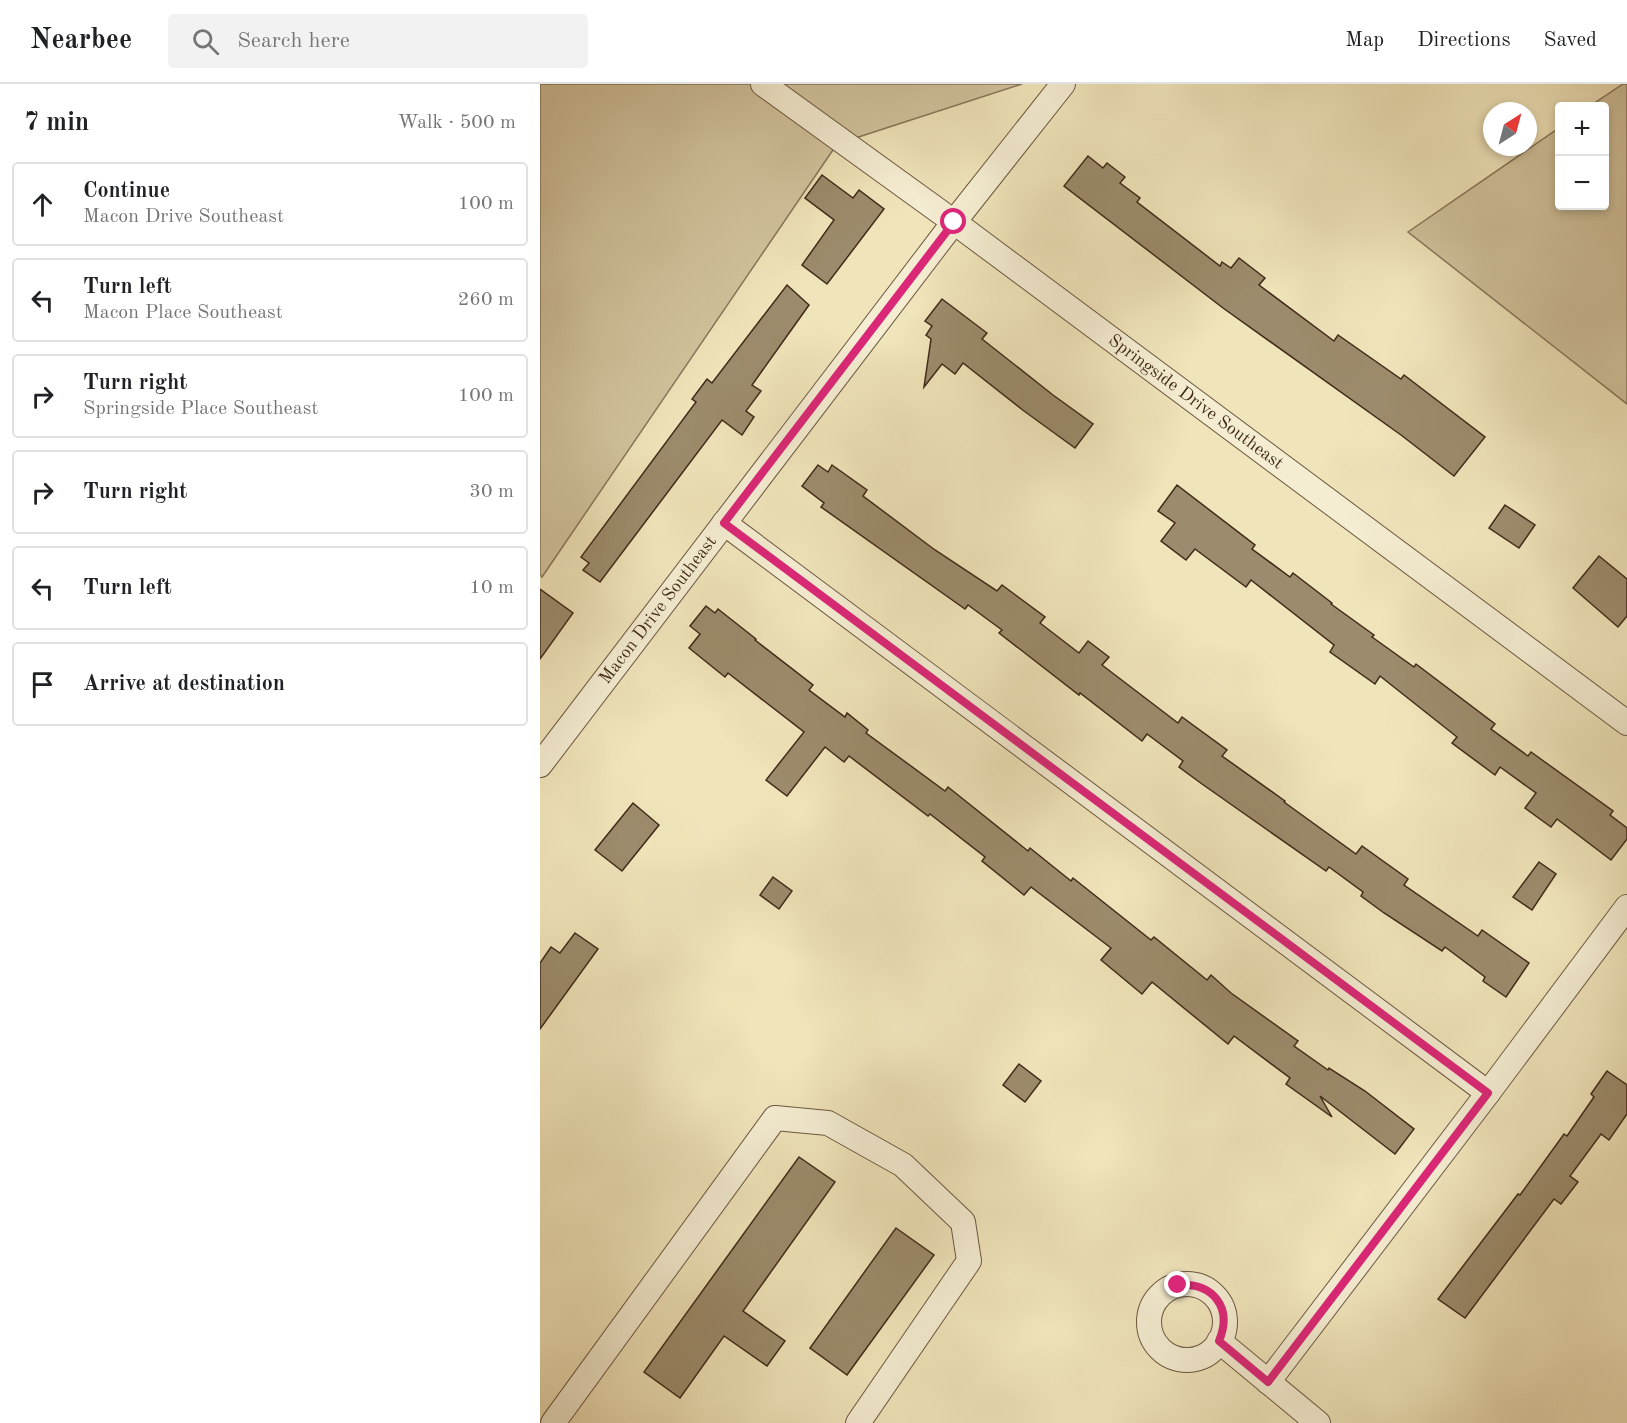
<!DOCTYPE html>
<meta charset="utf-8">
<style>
:root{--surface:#fff;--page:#f2f2f2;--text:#202124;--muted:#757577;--line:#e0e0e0}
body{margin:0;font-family:"Old Standard TT",serif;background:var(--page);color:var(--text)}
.controls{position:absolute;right:18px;top:18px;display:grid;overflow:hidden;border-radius:6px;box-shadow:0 3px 9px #0003}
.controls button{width:54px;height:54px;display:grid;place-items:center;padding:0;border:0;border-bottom:2px solid var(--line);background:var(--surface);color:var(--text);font:30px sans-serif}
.compass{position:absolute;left:943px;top:18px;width:54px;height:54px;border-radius:50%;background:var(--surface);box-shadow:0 3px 9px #0003;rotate:36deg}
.stop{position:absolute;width:18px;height:18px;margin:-14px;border:4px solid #db2777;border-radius:50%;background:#fff}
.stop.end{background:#db2777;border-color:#fff;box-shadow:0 2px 6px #0008}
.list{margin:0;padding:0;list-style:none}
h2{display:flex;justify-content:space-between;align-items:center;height:78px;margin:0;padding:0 24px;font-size:26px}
h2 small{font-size:20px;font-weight:400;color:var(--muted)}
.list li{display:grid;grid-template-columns:39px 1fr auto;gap:18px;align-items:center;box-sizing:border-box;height:84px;margin:0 12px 12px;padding:0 12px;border:2px solid var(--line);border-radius:6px}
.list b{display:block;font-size:22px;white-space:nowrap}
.list p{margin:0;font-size:20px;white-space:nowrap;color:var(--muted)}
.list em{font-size:20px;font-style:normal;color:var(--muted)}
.icon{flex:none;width:33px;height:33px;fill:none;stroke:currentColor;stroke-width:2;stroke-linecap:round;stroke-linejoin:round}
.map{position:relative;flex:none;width:1087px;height:1339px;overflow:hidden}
header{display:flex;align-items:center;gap:36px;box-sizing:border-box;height:84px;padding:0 30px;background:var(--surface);border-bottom:2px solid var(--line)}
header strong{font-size:28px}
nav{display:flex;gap:33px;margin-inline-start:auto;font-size:21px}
.search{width:420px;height:54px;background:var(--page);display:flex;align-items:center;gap:15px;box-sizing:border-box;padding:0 21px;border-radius:6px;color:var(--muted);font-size:22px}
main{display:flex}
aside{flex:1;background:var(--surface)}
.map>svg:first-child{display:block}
</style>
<header>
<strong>Nearbee</strong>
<div class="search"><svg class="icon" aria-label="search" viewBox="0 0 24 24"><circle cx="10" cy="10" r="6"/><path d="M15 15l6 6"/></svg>Search here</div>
<nav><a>Map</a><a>Directions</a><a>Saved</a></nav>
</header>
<main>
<aside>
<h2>7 min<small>Walk · 500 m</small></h2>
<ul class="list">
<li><svg class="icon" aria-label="ahead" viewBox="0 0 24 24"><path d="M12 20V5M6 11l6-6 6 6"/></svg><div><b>Continue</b><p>Macon Drive Southeast</p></div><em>100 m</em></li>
<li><svg class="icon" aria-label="left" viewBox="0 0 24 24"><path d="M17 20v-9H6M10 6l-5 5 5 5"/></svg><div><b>Turn left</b><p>Macon Place Southeast</p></div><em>260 m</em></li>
<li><svg class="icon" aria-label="right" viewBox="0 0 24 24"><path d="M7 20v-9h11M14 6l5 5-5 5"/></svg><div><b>Turn right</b><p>Springside Place Southeast</p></div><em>100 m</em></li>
<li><svg class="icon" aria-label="right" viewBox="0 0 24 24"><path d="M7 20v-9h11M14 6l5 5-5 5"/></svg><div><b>Turn right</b></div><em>30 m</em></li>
<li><svg class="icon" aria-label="left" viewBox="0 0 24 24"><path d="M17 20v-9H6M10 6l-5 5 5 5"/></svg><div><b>Turn left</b></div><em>10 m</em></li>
<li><svg class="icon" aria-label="arrive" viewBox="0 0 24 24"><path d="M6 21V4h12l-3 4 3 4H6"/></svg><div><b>Arrive at destination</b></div></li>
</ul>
</aside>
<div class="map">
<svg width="1087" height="1339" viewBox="0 0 1087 1339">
<rect width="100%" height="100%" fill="#f0e4ba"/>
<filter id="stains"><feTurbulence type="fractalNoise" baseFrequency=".00333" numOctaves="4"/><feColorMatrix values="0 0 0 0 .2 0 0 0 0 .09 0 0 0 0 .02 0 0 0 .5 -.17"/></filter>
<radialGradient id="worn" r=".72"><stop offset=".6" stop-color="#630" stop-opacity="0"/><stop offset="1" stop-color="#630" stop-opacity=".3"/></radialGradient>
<g fill="#d2c49e" stroke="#89775b" stroke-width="1.5">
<path d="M 0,0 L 482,0 L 297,60 L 2,493 L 0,491 Z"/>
<path d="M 1083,0 L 1087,0 L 1087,320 L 868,148 L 1019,44 L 1020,122 L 1064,122 L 1064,22 L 1050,22 Z"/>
</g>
<g fill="#9c8b6c" stroke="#402a18" stroke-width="1.5">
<path d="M 548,72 L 563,84 L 567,79 L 585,93 L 580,99 L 600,114 L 597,118 L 680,182 L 682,178 L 691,184 L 699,174 L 725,194 L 719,201 L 794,257 L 798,251 L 861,295 L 864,291 L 945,353 L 914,392 L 861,351 L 683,224 L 524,102 Z"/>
<path d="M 282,91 L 313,114 L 319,106 L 344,125 L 287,200 L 262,181 L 294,136 L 265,114 Z"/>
<path d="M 247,201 L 269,221 L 212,301 L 221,307 L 206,327 L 214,333 L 202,351 L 182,336 L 60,498 L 43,486 L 49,479 L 41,473 L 156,318 L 152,315 L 167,295 L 172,299 Z"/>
<path d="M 402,215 L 447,249 L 442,255 L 513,311 L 553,340 L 535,364 L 484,327 L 423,279 L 415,290 L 402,280 L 384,303 L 391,255 L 386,251 L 392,242 L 385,237 Z"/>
<path d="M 278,381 L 288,388 L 292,381 L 327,406 L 323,412 L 395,466 L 457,507 L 462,501 L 505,533 L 500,539 L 539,569 L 548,557 L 569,573 L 562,581 L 638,639 L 642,633 L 687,666 L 682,672 L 745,717 L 744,718 L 816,770 L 822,762 L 868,795 L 864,801 L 938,852 L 942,846 L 989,879 L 966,913 L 943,897 L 945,893 L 905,863 L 902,867 L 844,829 L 821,812 L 823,808 L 789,783 L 786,787 L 662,700 L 639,683 L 643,677 L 607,650 L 602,657 L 540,609 L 539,611 L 459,549 L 462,546 L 428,521 L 425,525 L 281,423 L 284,419 L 262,402 Z"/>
<path d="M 637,401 L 715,461 L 712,465 L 750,493 L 753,489 L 792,519 L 791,520 L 834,551 L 832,553 L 874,583 L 876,580 L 955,640 L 951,645 L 988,672 L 991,668 L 1073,727 L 1070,731 L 1087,744 L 1087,755 L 1071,776 L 1017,735 L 1011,743 L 985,724 L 996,709 L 960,683 L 955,691 L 912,659 L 917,653 L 840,592 L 835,600 L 790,568 L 794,561 L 711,496 L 706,503 L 655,465 L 646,476 L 621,457 L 635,439 L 618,427 Z"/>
<path d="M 965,421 L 995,441 L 979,464 L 949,444 Z"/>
<path d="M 1059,472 L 1087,495 L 1087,532 L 1078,543 L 1033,504 Z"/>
<path d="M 0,505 L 33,529 L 0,575 Z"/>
<path d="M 166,522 L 175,529 L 178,525 L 216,555 L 215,556 L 273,601 L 269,606 L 305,633 L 307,629 L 328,646 L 326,649 L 405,707 L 408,703 L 488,767 L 490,764 L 531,797 L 533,794 L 611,856 L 614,853 L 667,896 L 671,891 L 691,909 L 758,957 L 754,962 L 788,986 L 789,984 L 825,1007 L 874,1045 L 855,1070 L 780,1012 L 792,1033 L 746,1000 L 750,994 L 694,952 L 688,960 L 612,898 L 602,910 L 561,876 L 571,864 L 491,803 L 484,811 L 442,777 L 445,773 L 390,730 L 388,732 L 309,672 L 304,678 L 285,663 L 247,712 L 226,696 L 264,648 L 188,589 L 185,593 L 149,564 L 160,550 L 150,542 Z"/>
<path d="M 93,719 L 119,741 L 82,787 L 55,766 Z"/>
<path d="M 999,778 L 1016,790 L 992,826 L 973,813 Z"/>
<path d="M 233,793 L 252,807 L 239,825 L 220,811 Z"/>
<path d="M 35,849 L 58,865 L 0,945 L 0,879 L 11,863 L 20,869 Z"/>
<path d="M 479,980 L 501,997 L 485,1018 L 463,1001 Z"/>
<path d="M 1067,987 L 1087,1001 L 1087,1030 L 1069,1056 L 1061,1050 L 1030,1092 L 1038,1098 L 1021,1120 L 1014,1115 L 925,1234 L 898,1215 L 978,1110 L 980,1111 L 1024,1050 L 1027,1052 L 1054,1013 L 1051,1010 Z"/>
<path d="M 259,1073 L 295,1098 L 203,1227 L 245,1257 L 227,1282 L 184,1252 L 140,1314 L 104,1288 Z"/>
<path d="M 356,1144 L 394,1171 L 307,1291 L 270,1264 Z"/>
</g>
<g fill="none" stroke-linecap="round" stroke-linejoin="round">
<g stroke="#6c5840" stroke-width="26">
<g id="minor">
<path id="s1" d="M 223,0 L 414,138 L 1087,639"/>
<path d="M 184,439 L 948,1009"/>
<path id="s2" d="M 0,681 L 414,138 L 523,0"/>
<circle cx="647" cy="1238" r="38"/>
<path d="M 679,1257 L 778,1339"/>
<path d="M 728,1298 L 948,1009 L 1087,823"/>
<path d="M 13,1339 L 235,1034 L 288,1039 L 363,1081 L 423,1138 L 429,1177 L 318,1339"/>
</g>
</g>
<use href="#minor" stroke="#f5edd2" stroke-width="24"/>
</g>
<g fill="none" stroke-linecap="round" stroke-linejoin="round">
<path stroke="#db2777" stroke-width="8" d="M 414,138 L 184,439 L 948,1009 L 728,1298 L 679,1257 C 693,1223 673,1199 638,1201"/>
</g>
<g text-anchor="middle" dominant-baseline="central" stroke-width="4.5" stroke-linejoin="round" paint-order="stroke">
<g font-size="18" fill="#402a18" stroke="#f5edd2">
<text stroke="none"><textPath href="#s1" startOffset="537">Springside Drive Southeast</textPath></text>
<text stroke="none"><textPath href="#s2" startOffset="195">Macon Drive Southeast</textPath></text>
</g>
</g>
<rect width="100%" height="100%" filter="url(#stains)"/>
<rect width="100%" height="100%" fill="url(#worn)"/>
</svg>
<div class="controls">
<button>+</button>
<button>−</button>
</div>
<svg class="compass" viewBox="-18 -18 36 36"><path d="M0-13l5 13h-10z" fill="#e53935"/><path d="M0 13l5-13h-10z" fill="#757577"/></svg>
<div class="stop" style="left:414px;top:138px"></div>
<div class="stop end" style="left:638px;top:1201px"></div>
</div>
</main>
